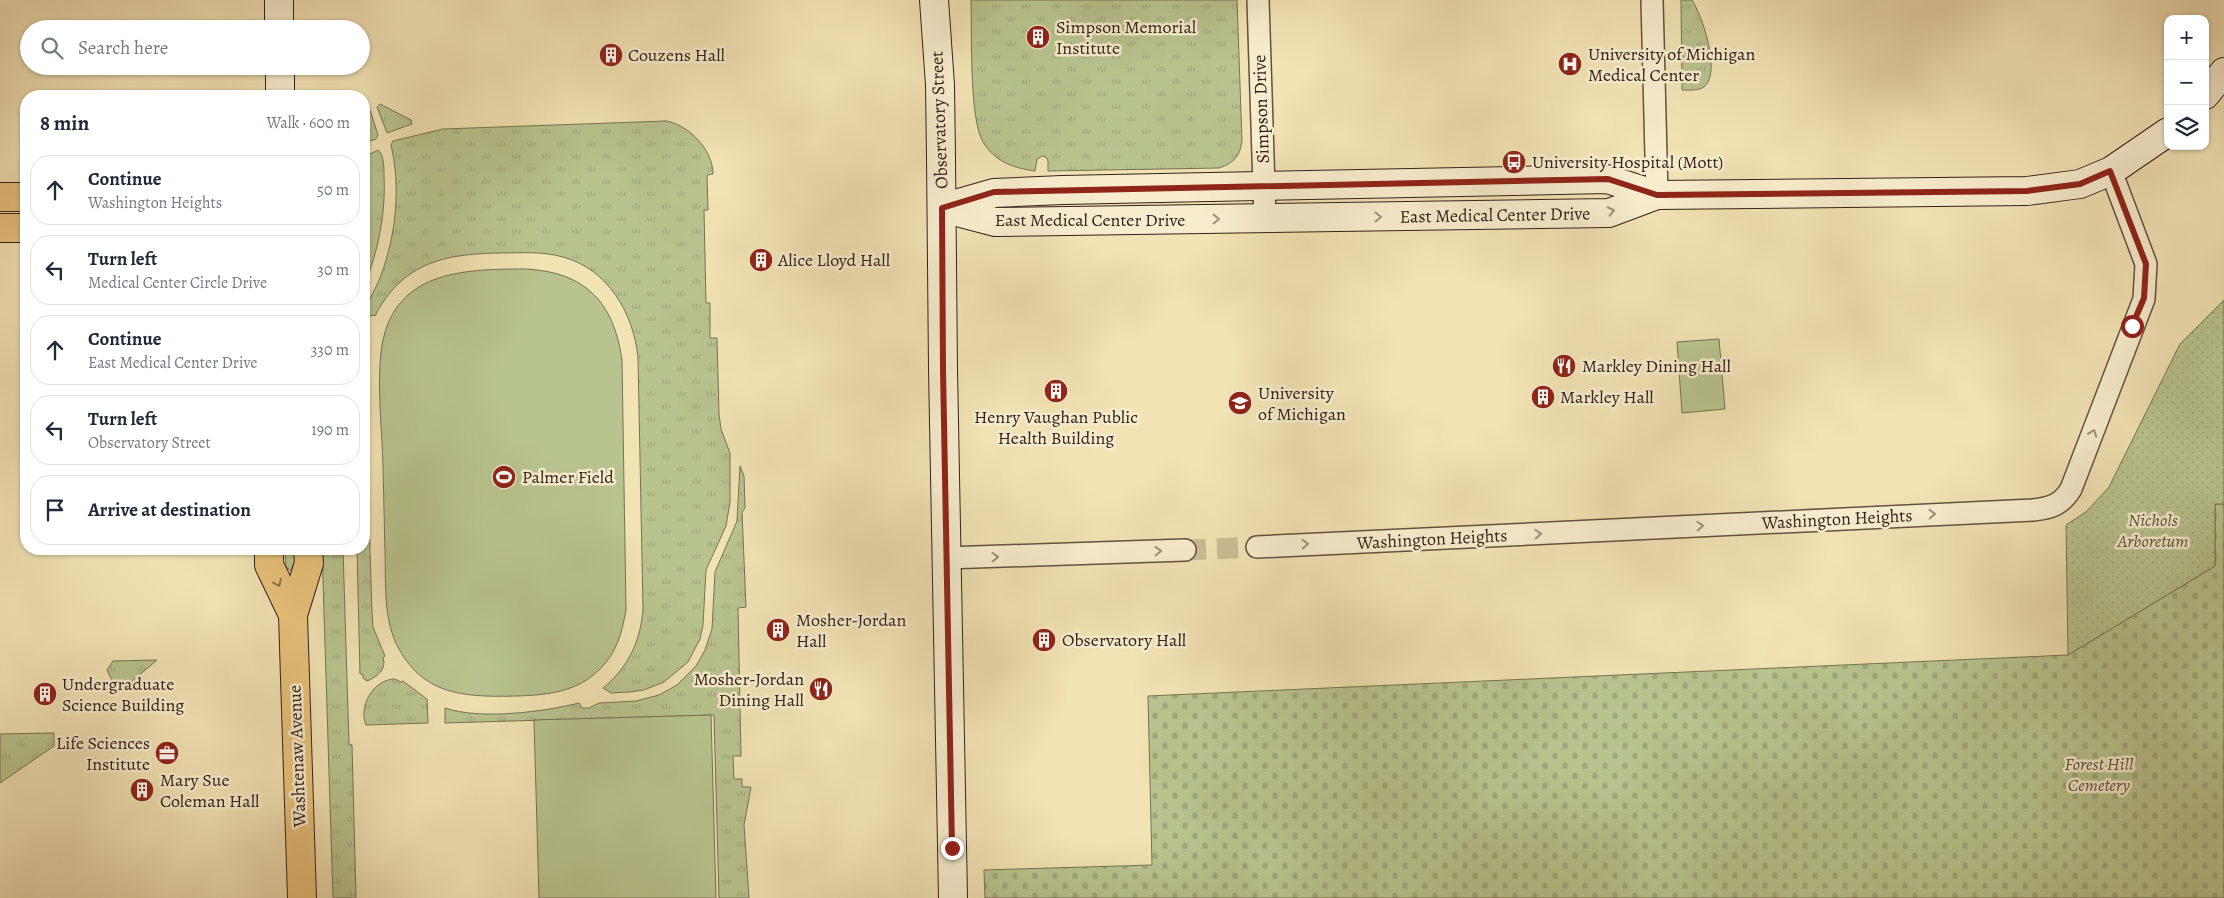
<!DOCTYPE html>
<meta charset="utf-8">
<style>
:root{--surface:#fff;--page:#f2f2f3;--text:#1f2937;--muted:#747a83;--line:#e0e1e3}
body{margin:0;font-family:Alegreya,serif;background:var(--page);color:var(--text)}
.controls{position:absolute;right:15px;top:15px;display:grid;overflow:hidden;border-radius:10px;box-shadow:0 1px 4px #0004}
.controls button{width:45px;height:45px;display:grid;place-items:center;padding:0;border:0;border-bottom:1px solid var(--line);background:var(--surface);color:var(--text);font:25px sans-serif}
.stop{position:absolute;width:15px;height:15px;margin:-11px;border:4px solid #8f2418;border-radius:50%;background:#fff}
.stop.end{background:#8f2418;border-color:#fff;box-shadow:0 1px 5px #0008}
.list{margin:0;padding:0;list-style:none}
h2{display:flex;justify-content:space-between;align-items:center;height:65px;margin:0;padding:0 20px;font-size:21px}
h2 small{font-size:16px;font-weight:400;color:var(--muted)}
.list li{display:grid;grid-template-columns:32px 1fr auto;gap:15px;align-items:center;box-sizing:border-box;height:70px;margin:0 10px 10px;padding:0 10px;border:1px solid var(--line);border-radius:20px}
.list b{display:block;font-size:19px;white-space:nowrap}
.list p{margin:0;font-size:16px;white-space:nowrap;color:var(--muted)}
.list em{font-size:16px;font-style:normal;color:var(--muted)}
.icon{flex:none;width:28px;height:28px;fill:none;stroke:currentColor;stroke-width:2;stroke-linecap:round;stroke-linejoin:round}
.map{position:relative;flex:none;width:2224px;height:898px;overflow:hidden}
.search{position:absolute;background:var(--surface);box-shadow:0 1px 4px #0004;left:20px;top:20px;width:350px;height:55px;display:flex;align-items:center;gap:12px;box-sizing:border-box;padding:0 18px;border-radius:28px;color:var(--muted);font-size:19px}
.panel{position:absolute;background:var(--surface);box-shadow:0 1px 4px #0004;left:20px;top:90px;width:350px;height:465px;border-radius:20px}
.map>svg:first-child{display:block}
</style>
<div class="map">
<svg width="2224" height="898" viewBox="0 0 2224 898">
<defs>
<pattern id="grass-tufts" width="24" height="20" patternUnits="userSpaceOnUse" patternTransform="scale(1.25)"><rect width="24" height="20" fill="#b8c48f"/><path d="M3 7l-1-3M5 7V3M7 7l1-3M15 17l-1-3M17 17v-4M19 17l1-3" fill="none" stroke="#9fa87b"/></pattern>
<pattern id="cemetery-stones" width="16" height="16" patternUnits="userSpaceOnUse" patternTransform="scale(1.25)"><rect width="16" height="16" fill="#b8c48f"/><path d="M2 7V4a2 2 0 0 1 4 0v3zM10 15v-3a2 2 0 0 1 4 0v3z" fill="#9fa87b"/></pattern>
<pattern id="park-dots" width="8" height="8" patternUnits="userSpaceOnUse" patternTransform="scale(1.25)"><rect width="8" height="8" fill="#b8c48f"/><path d="M2 2h.1M6 6h.1" fill="none" stroke="#9fa87b" stroke-width="1.8" stroke-linecap="round"/></pattern>
</defs>
<rect width="100%" height="100%" fill="#f2e3b4"/>
<filter id="stains"><feTurbulence type="fractalNoise" baseFrequency=".004" numOctaves="4"/><feColorMatrix values="0 0 0 0 .2 0 0 0 0 .09 0 0 0 0 .02 0 0 0 .5 -.17"/></filter>
<radialGradient id="worn" r=".72"><stop offset=".6" stop-color="#630" stop-opacity="0"/><stop offset="1" stop-color="#630" stop-opacity=".3"/></radialGradient>
<g fill="url(#grass-tufts)" stroke="#767254">
<path d="M 971,0 L 1237,0 L 1242,141 C 1240,156 1234,163 1219,168 L 1048,171 L 1048,161 L 1046,157 L 1042,156 L 1037,159 L 1035,171 C 1014,168 995,162 983,142 C 969,118 972,32 971,0 Z"/>
<path d="M 1681,0 L 1692,0 C 1702,15 1721,71 1705,86 C 1700,91 1689,90 1682,90 Z"/>
<path d="M 364,103 L 368,104 L 378,135 L 376,139 L 364,143 Z"/>
<path d="M 380,104 L 411,120 L 412,124 L 387,133 L 377,107 Z"/>
<path d="M 666,121 C 689,125 713,150 713,174 L 707,175 L 708,210 L 704,210 L 706,303 L 710,303 L 710,338 L 717,338 L 719,414 L 721,429 L 730,453 L 730,502 L 726,526 L 706,570 L 703,625 L 700,639 L 688,662 L 664,682 L 644,690 L 630,692 L 611,693 L 603,688 C 628,668 641,640 643,609 L 638,358 C 634,314 608,269 563,257 C 542,251 521,253 499,253 C 444,254 402,263 375,316 L 372,315 L 364,321 C 364,305 376,290 381,275 C 396,235 401,187 391,145 L 393,141 L 443,129 Z"/>
<path d="M 378,150 C 384,155 384,167 384,175 C 386,214 378,251 364,287 L 364,157 Z"/>
<path d="M 364,366 L 372,612 L 373,627 L 385,656 L 383,658 C 387,669 377,677 367,681 L 363,678 L 363,674 L 360,674 L 357,549 L 364,549 Z"/>
<path d="M 740,466 L 744,476 L 745,508 L 742,512 L 746,607 L 738,608 L 741,756 L 733,756 L 734,779 L 742,779 L 742,787 L 751,787 L 744,825 L 749,898 L 719,898 L 714,715 L 445,723 L 445,708 C 480,720 543,712 579,703 L 582,708 L 589,708 L 599,703 L 636,701 L 659,695 L 677,685 L 696,666 L 705,650 L 712,629 L 715,572 L 737,521 Z"/>
<path d="M 285,549 L 296,549 L 295,563 L 291,571 L 286,567 Z"/>
<path d="M 322,549 L 343,549 L 349,744 L 352,745 L 356,898 L 333,898 Z"/>
<path d="M 157,660 L 118,693 L 107,670 L 113,661 Z"/>
<path d="M 395,679 L 401,682 L 403,681 L 427,699 L 428,723 L 366,725 C 358,706 374,679 395,679 Z"/>
<path d="M 54,733 L 54,746 L 0,783 L 0,734 Z"/>
</g>
<path fill="url(#cemetery-stones)" stroke="#767254" d="M 2215,504 L 2224,504 L 2224,898 L 985,898 L 984,870 L 1152,865 L 1148,696 L 2068,655 L 2215,566 Z"/>
<path fill="url(#park-dots)" stroke="#767254" d="M 2224,300 L 2224,504 L 2215,504 L 2215,566 L 2068,655 L 2066,525 L 2086,512 L 2109,487 L 2180,344 Z"/>
<g fill="#b8c48f" stroke="#767254">
<path d="M 526,269 C 585,272 614,302 622,360 L 626,610 C 622,632 617,652 601,668 C 578,692 548,695 517,696 C 469,697 425,697 399,649 C 383,621 386,584 385,553 C 384,524 384,495 383,466 C 382,428 377,389 381,352 C 391,271 461,269 526,269 Z"/>
<path d="M 1719,339 L 1725,409 L 1682,413 L 1677,342 Z"/>
<path d="M 711,715 L 716,898 L 539,898 L 534,720 Z"/>
</g>
<g fill="none" stroke-linecap="round" stroke-linejoin="round">
<path stroke="#ccbc95" stroke-width="21" stroke-dasharray="21 11" stroke-linecap="butt" d="M 1185,550 L 1257,547"/>
<g stroke="#635140" stroke-width="24">
<g id="street">
<path d="M 1258,0 L 1265,219"/>
<path d="M 1652,0 L 1657,195"/>
<path d="M 1257,547 L 2033,510 C 2051,508 2061,505 2071,489 L 2144,299 L 2146,264 L 2111,171"/>
<path d="M 946,558 L 1185,550"/>
</g>
</g>
<g stroke="#33201a" stroke-width="30">
<g id="secondary">
<path d="M 279,0 L 279,29"/>
<path d="M 934,0 L 940,85 L 941,158 L 943,369 L 953,898"/>
<path d="M 280,66 L 280,96"/>
<path d="M 2205,95 L 2224,72"/>
<path d="M 942,208 L 994,193 L 1062,190 L 1607,179 L 1657,195 L 2027,191 L 2080,184 L 2111,171 L 2168,132"/>
<path d="M 942,208 L 995,222 L 1609,213 L 1657,195"/>
</g>
</g>
<g stroke="#33201a" stroke-width="30">
<g id="primary">
<path d="M 0,197 L 26,197"/>
<path d="M 0,228 L 26,228"/>
<path d="M 269,549 L 269,565 L 293,615"/>
<path d="M 302,898 L 293,615 L 309,563 L 308,549"/>
</g>
</g>
<use href="#street" stroke="#f7edce" stroke-width="21"/>
<use href="#secondary" stroke="#f7edce" stroke-width="28"/>
<use href="#primary" stroke="#e9c27a" stroke-width="28"/>
</g>
<defs><path id="oneway-chevron" d="M-2-3.5L2.5 0L-2 3.5" fill="none" stroke-width="1.6" stroke-linecap="round" stroke-linejoin="round" transform="scale(1.25)"/></defs>
<g stroke="#9f917d">
<use href="#oneway-chevron" transform="translate(1611 211) rotate(-12)"/>
<use href="#oneway-chevron" transform="translate(1378 217) rotate(-1)"/>
<use href="#oneway-chevron" transform="translate(1216 219) rotate(-1)"/>
<use href="#oneway-chevron" transform="translate(2093 433) rotate(-70)"/>
<use href="#oneway-chevron" transform="translate(1932 514) rotate(-2)"/>
<use href="#oneway-chevron" transform="translate(1700 526) rotate(-3)"/>
<use href="#oneway-chevron" transform="translate(1538 534) rotate(-3)"/>
<use href="#oneway-chevron" transform="translate(1305 544) rotate(-3)"/>
<use href="#oneway-chevron" transform="translate(1158 551) rotate(-2)"/>
<use href="#oneway-chevron" transform="translate(995 557) rotate(-2)"/>
</g>
<use stroke="#8e714a" href="#oneway-chevron" transform="translate(278 583) rotate(64)"/>
<g fill="none" stroke-linecap="round" stroke-linejoin="round">
<path stroke="#8f2418" stroke-width="6" d="M 952,848 L 943,369 L 942,208 L 994,192 L 1608,179 L 1657,195 L 2027,191 L 2080,184 L 2110,171 L 2146,264 L 2144,298 L 2132,326"/>
</g>
<defs>
<g id="building-disc" transform="scale(1.25)"><circle r="9.5" fill="#8f2418" stroke="#f7edce"/><path d="M-4-6H4V6H1V3H-1V6H-4ZM-2.5-4.3h1.7v1.8h-1.7ZM.8-4.3h1.7v1.8H.8ZM-2.5-1h1.7V.8h-1.7ZM.8-1h1.7V.8H.8Z" fill="#fff"/></g>
<g id="hospital-disc" transform="scale(1.25)"><circle r="9.5" fill="#8f2418" stroke="#f7edce"/><path d="M-5-5h3v3.5h4V-5h3V5h-3V1.5h-4V5h-3Z" fill="#fff"/></g>
<g id="bus-disc" transform="scale(1.25)"><circle r="9.5" fill="#8f2418" stroke="#f7edce"/><path d="M-5-6H5V4H4V6H2V4H-2V6H-4V4H-5ZM-3.5-4V0h7V-4ZM-3.5 1.2v1.5H-2V1.2ZM2 1.2v1.5H3.5V1.2Z" fill="#fff"/></g>
<g id="restaurant-disc" transform="scale(1.25)"><circle r="9.5" fill="#8f2418" stroke="#f7edce"/><path d="M-5-6h1v4h1v-4h1v4h1v-4h1v5L-1.5 .5V6h-2V.5L-5-1ZM5-6V6H3V1.5H1.5Q1.5-4 5-6Z" fill="#fff"/></g>
<g id="university-disc" transform="scale(1.25)"><circle r="9.5" fill="#8f2418" stroke="#f7edce"/><path d="M0-5L7-2L0 1L-7-2ZM-4 1L0 2.5L4 1V4Q0 6-4 4Z" fill="#fff"/></g>
<g id="stadium-disc" transform="scale(1.25)"><circle r="9.5" fill="#8f2418" stroke="#f7edce"/><path d="M0-5a6.5 5 0 1 0 0 10a6.5 5 0 1 0 0-10ZM-3.5-1.8h7v3.6h-7Z" fill="#fff"/></g>
<g id="office-disc" transform="scale(1.25)"><circle r="9.5" fill="#8f2418" stroke="#f7edce"/><path d="M-6-3h4V-5.5h4V-3h4V5H-6ZM-1-4.5V-3h2v-1.5ZM-6 0V1H6V0Z" fill="#fff"/></g>
</defs>
<g fill-rule="evenodd">
<use href="#building-disc" x="1038" y="37"/>
<use href="#building-disc" x="611" y="55"/>
<use href="#hospital-disc" x="1570" y="64"/>
<use href="#bus-disc" x="1514" y="162"/>
<use href="#building-disc" x="761" y="260"/>
<use href="#restaurant-disc" x="1564" y="366"/>
<use href="#building-disc" x="1056" y="391"/>
<use href="#building-disc" x="1543" y="397"/>
<use href="#university-disc" x="1240" y="403"/>
<use href="#stadium-disc" x="504" y="477"/>
<use href="#building-disc" x="778" y="630"/>
<use href="#building-disc" x="1044" y="640"/>
<use href="#restaurant-disc" x="821" y="689"/>
<use href="#building-disc" x="45" y="694"/>
<use href="#office-disc" x="167" y="753"/>
<use href="#building-disc" x="142" y="790"/>
</g>
<g text-anchor="middle" dominant-baseline="central" stroke-width="5" stroke-linejoin="round" paint-order="stroke">
<g font-size="18" fill="#33201a" stroke="#f7edce" text-anchor="start">
<text x="1056" y="27">Simpson Memorial<tspan x="1056" dy="21">Institute</tspan></text>
<text x="1588" y="54">University of Michigan<tspan x="1588" dy="21">Medical Center</tspan></text>
<text x="628" y="55">Couzens Hall</text>
<text x="1532" y="162">University Hospital (Mott)</text>
<text x="778" y="260">Alice Lloyd Hall</text>
<text x="1582" y="366">Markley Dining Hall</text>
<text x="1258" y="393">University<tspan x="1258" dy="21">of Michigan</tspan></text>
<text x="1560" y="397">Markley Hall</text>
<text x="1056" y="417" text-anchor="middle">Henry Vaughan Public<tspan x="1056" dy="21">Health Building</tspan></text>
<text x="522" y="477">Palmer Field</text>
<text x="796" y="620">Mosher-Jordan<tspan x="796" dy="21">Hall</tspan></text>
<text x="1062" y="640">Observatory Hall</text>
<text x="804" y="679" text-anchor="end">Mosher-Jordan<tspan x="804" dy="21">Dining Hall</tspan></text>
<text x="62" y="684">Undergraduate<tspan x="62" dy="21">Science Building</tspan></text>
<text x="150" y="743" text-anchor="end">Life Sciences<tspan x="150" dy="21">Institute</tspan></text>
<text x="160" y="780">Mary Sue<tspan x="160" dy="21">Coleman Hall</tspan></text>
</g>
<g font-size="18" fill="#33201a" stroke="#f7edce">
<text transform="translate(1261 109) rotate(-92)">Simpson Drive</text>
<text transform="translate(939 120) rotate(-92)">Observatory Street</text>
<text transform="translate(1495 215) rotate(-1)">East Medical Center Drive</text>
<text x="1090" y="220">East Medical Center Drive</text>
<text transform="translate(1837 519) rotate(-3)">Washington Heights</text>
<text transform="translate(1432 539) rotate(-3)">Washington Heights</text>
<text transform="translate(297 756) rotate(-92)">Washtenaw Avenue</text>
</g>
<g font-size="18" font-style="italic" fill="#5b513d" stroke="#f7edce">
<text x="2153" y="520">Nichols<tspan x="2153" dy="21">Arboretum</tspan></text>
<text x="2099" y="764">Forest Hill<tspan x="2099" dy="21">Cemetery</tspan></text>
</g>
</g>
<rect width="100%" height="100%" filter="url(#stains)"/>
<rect width="100%" height="100%" fill="url(#worn)"/>
</svg>
<div class="controls">
<button>+</button>
<button>−</button>
<button><svg class="icon" aria-label="layers" viewBox="0 0 24 24"><path d="M12 4l9 5-9 5-9-5zM3 14l9 5 9-5"/></svg></button>
</div>
<div class="stop" style="left:2132px;top:326px"></div>
<div class="stop end" style="left:952px;top:848px"></div>
<div class="search"><svg class="icon" aria-label="search" viewBox="0 0 24 24"><circle cx="10" cy="10" r="6"/><path d="M15 15l6 6"/></svg>Search here</div>
<section class="panel">
<h2>8 min<small>Walk · 600 m</small></h2>
<ul class="list">
<li><svg class="icon" aria-label="ahead" viewBox="0 0 24 24"><path d="M12 20V5M6 11l6-6 6 6"/></svg><div><b>Continue</b><p>Washington Heights</p></div><em>50 m</em></li>
<li><svg class="icon" aria-label="left" viewBox="0 0 24 24"><path d="M17 20v-9H6M10 6l-5 5 5 5"/></svg><div><b>Turn left</b><p>Medical Center Circle Drive</p></div><em>30 m</em></li>
<li><svg class="icon" aria-label="ahead" viewBox="0 0 24 24"><path d="M12 20V5M6 11l6-6 6 6"/></svg><div><b>Continue</b><p>East Medical Center Drive</p></div><em>330 m</em></li>
<li><svg class="icon" aria-label="left" viewBox="0 0 24 24"><path d="M17 20v-9H6M10 6l-5 5 5 5"/></svg><div><b>Turn left</b><p>Observatory Street</p></div><em>190 m</em></li>
<li><svg class="icon" aria-label="arrive" viewBox="0 0 24 24"><path d="M6 21V4h12l-3 4 3 4H6"/></svg><div><b>Arrive at destination</b></div></li>
</ul>
</section>
</div>
